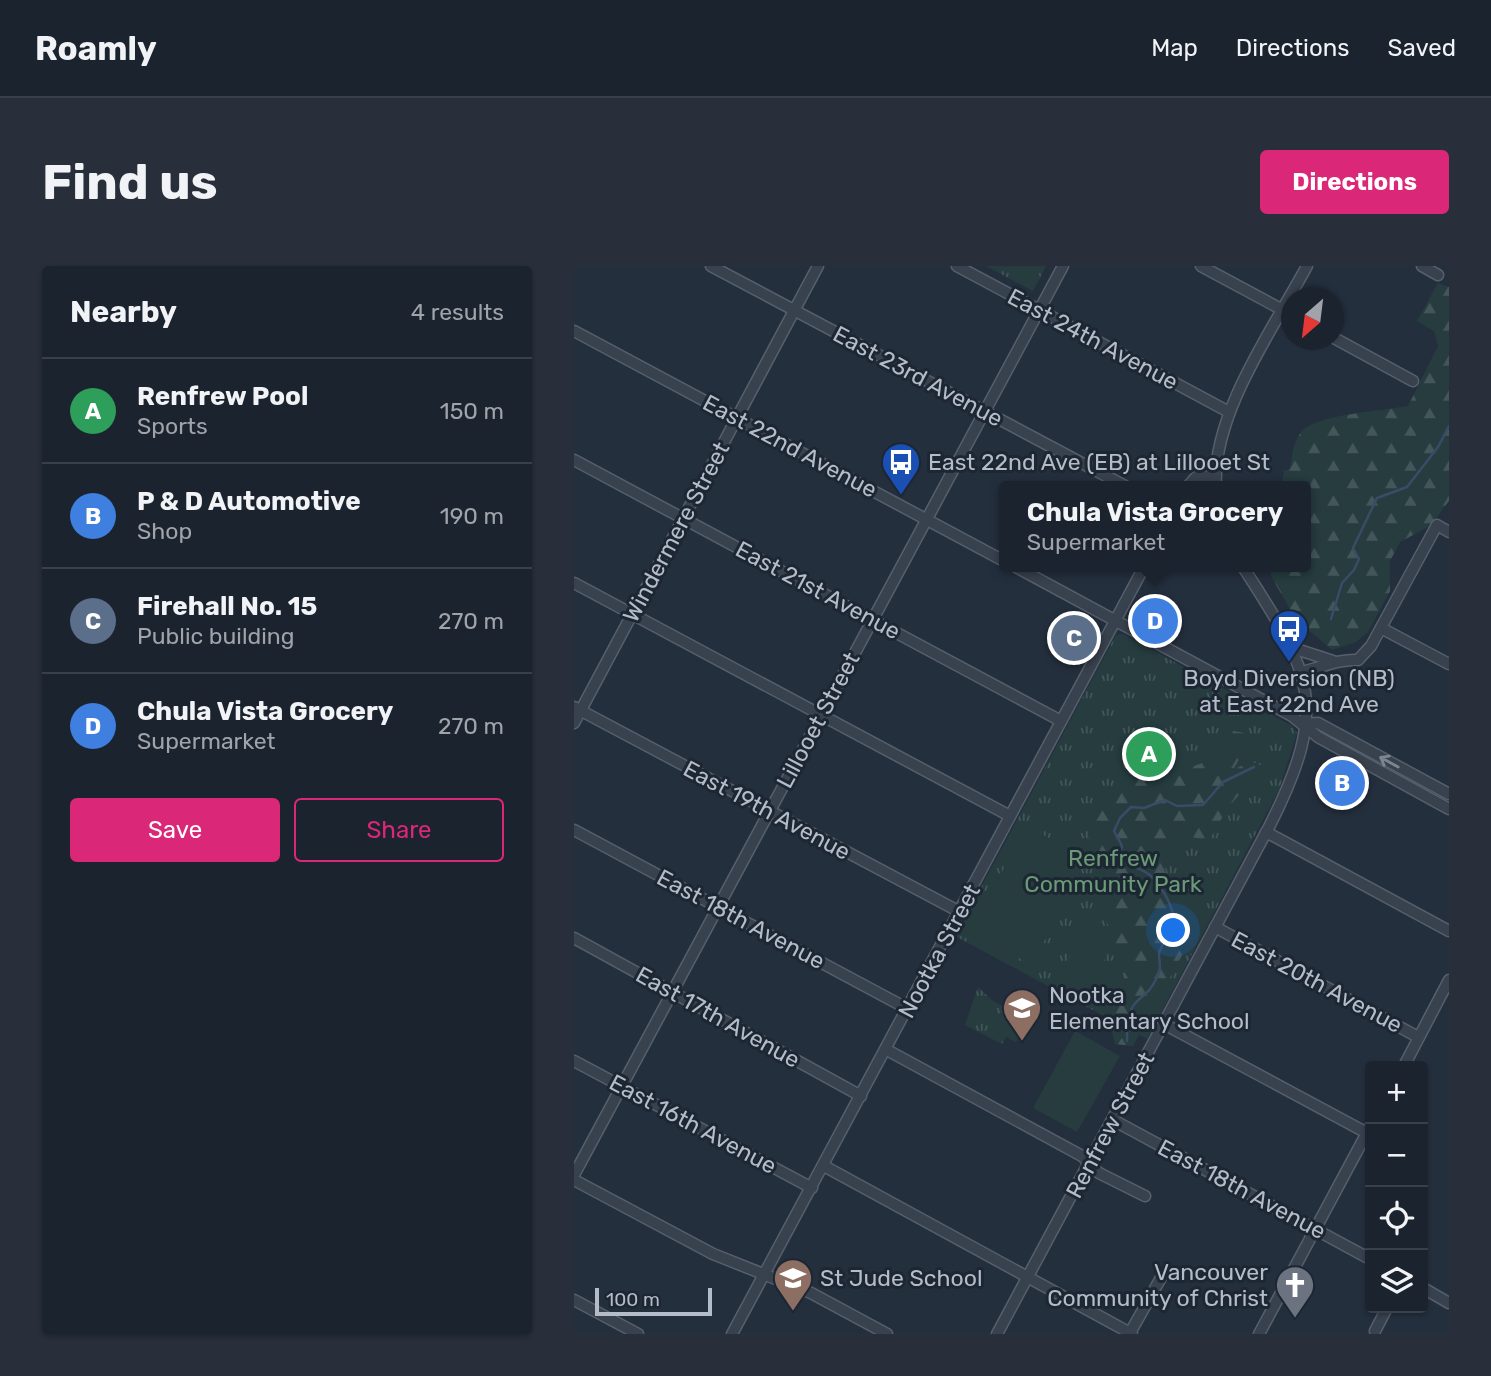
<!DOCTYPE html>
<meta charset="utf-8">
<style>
:root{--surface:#1b232e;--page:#282f3a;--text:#f1f3f6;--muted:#a0a4aa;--line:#39404a;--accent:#db2777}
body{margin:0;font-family:Rubik,sans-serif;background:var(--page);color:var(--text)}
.controls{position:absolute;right:21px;bottom:21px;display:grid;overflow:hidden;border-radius:7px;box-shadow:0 2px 5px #0004}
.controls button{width:63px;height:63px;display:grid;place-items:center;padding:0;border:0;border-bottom:2px solid var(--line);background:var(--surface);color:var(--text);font:35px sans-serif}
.compass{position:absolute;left:707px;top:21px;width:63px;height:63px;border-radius:50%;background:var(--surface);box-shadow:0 2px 5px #0004;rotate:208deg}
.scale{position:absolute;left:21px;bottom:18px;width:117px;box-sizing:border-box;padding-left:7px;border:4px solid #b4bcc9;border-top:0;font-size:19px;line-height:24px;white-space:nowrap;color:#b4bcc9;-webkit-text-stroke:5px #1d2633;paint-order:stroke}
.you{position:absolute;left:600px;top:665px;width:24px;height:24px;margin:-18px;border:5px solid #fff;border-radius:50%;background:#1a73e8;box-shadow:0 0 0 10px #1a73e833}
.badge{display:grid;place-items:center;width:46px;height:46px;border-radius:50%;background:var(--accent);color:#fff;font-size:23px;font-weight:700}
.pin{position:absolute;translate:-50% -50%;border:4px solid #fff;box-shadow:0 2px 7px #0006}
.popup{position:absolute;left:425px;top:215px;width:312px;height:91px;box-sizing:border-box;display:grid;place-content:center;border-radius:7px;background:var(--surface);filter:drop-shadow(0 2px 5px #0005);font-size:23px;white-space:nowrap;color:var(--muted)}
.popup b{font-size:26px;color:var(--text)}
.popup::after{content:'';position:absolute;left:50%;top:100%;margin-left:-14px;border:14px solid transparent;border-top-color:var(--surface)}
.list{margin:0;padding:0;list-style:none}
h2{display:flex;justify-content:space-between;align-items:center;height:91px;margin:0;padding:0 28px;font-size:30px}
h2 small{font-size:23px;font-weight:400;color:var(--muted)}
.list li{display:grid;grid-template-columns:46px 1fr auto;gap:21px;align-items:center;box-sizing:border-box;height:105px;padding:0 28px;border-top:2px solid var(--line)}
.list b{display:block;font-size:26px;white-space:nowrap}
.list p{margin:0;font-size:23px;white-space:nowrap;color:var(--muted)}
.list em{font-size:23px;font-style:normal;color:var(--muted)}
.actions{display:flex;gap:14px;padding:21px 28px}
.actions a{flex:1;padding:16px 0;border:2px solid var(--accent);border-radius:7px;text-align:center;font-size:24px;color:var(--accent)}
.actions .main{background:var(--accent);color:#fff}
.icon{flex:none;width:38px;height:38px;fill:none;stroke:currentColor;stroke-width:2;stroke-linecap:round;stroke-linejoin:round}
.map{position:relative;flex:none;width:875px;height:1068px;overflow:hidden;border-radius:7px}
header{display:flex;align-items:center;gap:42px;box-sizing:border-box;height:98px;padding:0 35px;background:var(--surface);border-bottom:2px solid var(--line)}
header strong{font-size:33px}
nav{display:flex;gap:38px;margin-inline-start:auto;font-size:24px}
.intro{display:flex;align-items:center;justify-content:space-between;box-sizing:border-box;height:168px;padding:0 42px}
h1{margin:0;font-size:49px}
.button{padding:18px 32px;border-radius:7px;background:var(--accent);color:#fff;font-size:24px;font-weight:700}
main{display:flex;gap:42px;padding:0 42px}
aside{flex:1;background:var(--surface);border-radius:7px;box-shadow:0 2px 5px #0004}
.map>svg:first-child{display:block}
</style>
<header>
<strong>Roamly</strong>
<nav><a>Map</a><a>Directions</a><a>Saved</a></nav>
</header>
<div class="intro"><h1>Find us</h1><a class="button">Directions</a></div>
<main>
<aside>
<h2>Nearby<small>4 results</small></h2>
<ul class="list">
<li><span class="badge" style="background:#2e9e5b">A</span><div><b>Renfrew Pool</b><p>Sports</p></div><em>150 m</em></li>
<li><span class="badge" style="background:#3f7fe0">B</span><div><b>P &amp; D Automotive</b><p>Shop</p></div><em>190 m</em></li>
<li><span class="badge" style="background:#5c6f8a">C</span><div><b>Firehall No. 15</b><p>Public building</p></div><em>270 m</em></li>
<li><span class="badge" style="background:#3f7fe0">D</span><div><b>Chula Vista Grocery</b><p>Supermarket</p></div><em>270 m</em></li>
</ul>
<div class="actions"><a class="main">Save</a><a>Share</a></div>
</aside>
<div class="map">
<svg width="875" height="1068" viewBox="0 0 875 1068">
<defs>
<pattern id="grass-tufts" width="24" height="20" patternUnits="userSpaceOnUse" patternTransform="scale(1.75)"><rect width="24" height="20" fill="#263c3f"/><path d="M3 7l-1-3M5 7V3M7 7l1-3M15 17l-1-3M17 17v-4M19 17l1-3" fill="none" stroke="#435659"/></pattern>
<pattern id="forest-firs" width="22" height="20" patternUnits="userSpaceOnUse" patternTransform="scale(1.75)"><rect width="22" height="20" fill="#263c3f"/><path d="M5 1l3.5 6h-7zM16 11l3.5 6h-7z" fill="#435659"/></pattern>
</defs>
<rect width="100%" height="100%" fill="#242f3e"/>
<g fill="url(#grass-tufts)">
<path d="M 412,0 L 472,0 L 459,25 Z"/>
<path d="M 549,368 L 718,460 L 723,467 L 705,524 L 573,773 L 381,670 L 542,369 Z"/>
<path d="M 404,721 L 419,735 L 444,748 L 438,760 L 447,766 L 442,776 L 432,771 L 428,778 L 391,759 Z"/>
</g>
<g fill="url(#forest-firs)">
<path d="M 864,17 L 875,21 L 875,235 L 856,260 L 826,276 L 816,295 L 816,325 L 794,366 L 782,376 L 758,384 L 736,365 L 732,371 L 697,310 L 697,301 L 732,301 L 732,220 L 707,220 L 710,205 L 716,203 C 718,191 719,176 727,166 C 742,148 810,145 834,140 L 864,80 L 860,65 L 843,55 Z"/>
<path d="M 659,465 L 671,467 L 672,481 L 659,504 L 677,495 L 686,499 L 686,504 L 653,543 L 635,575 L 618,571 L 601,575 L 597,582 L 592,582 C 583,604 606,631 616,648 L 626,651 L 626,656 L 559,780 L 541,778 L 527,720 L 537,714 L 551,714 C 551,698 542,691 537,676 C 531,661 532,645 535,630 L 509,586 L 530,532 L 546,511 L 580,506 L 600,489 L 610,504 L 651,488 Z"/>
</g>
<g fill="#263c3f">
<path d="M 580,455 L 584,465 L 587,464 L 598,490 L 595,492 L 596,495 L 567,507 L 565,504 L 560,506 L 549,480 L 567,473 L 562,462 Z"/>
<path d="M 452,560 L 513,592 L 458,699 L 396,667 Z"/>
<path d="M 517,668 L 532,677 L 535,686 L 510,728 L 503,732 L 485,722 L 483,714 L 507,671 Z"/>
<path d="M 501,765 L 546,790 L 503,866 L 459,842 Z"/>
</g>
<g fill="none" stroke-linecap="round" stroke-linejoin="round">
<g stroke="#394c67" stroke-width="2.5">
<path d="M 757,353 L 768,317 L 780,304 L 785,293 L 779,282 L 803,232 L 833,221 L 864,181 L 875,160"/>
<path d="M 553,775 C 553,722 570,743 584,709 C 588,702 585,696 585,688 C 586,678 595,673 598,664 C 605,648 589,622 577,610 C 567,601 555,602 545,592 L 548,580 L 540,565 L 546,552 L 557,541 L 570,542 L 591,534 L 603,540 L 629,539 L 649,516 L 680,501"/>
</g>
<g stroke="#565f6c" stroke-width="13">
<g id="minor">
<path d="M 137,0 L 551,220"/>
<path d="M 383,0 L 655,146"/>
<path d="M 627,0 L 718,49"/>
<path d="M 848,0 L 864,9"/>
<path d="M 0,65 L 430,295"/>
<path d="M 760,72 L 839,115"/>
<path d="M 0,194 L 487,455"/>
<path d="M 614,220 L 622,211 L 641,210"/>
<path d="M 642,220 C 638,148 699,63 733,0"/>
<path d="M 442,301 L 718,450 L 744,471 L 875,543"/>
<path d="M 0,317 L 436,550"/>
<path d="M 807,362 L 875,398"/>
<path d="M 719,382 L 759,395"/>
<path d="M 727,406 C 747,402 763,393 784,394 L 797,380 L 863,259 L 875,266"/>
<path d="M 0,441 L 386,646"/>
<path d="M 0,457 L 244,0"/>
<path d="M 732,458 L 744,457 L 875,528"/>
<path d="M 0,564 L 334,743"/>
<path d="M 692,566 L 875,665"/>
<path d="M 641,661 L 844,771"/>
<path d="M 0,672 L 287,830"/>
<path d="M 590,758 L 793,867"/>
<path d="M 313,784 L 508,890 L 525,907 L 571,930"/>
<path d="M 0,795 L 238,922"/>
<path d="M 830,800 L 875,714"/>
<path d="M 539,854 L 796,993"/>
<path d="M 250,900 L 558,1068"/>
<path d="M 0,909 L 489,0"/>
<path d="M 0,914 L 139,988 L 237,1027 L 313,1068"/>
<path d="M 849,1022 L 875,1037"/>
<path d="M 0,1034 L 64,1068"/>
<path d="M 801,1065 L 813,1042"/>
<path d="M 556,1067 L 588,1010 L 594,1005"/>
<path d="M 158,1068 L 570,301"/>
<path d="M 423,1068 L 696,559 C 756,440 738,407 669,301"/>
<path d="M 685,1068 L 796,861"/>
</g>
</g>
<use href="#minor" stroke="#38414e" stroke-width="10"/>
</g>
<defs><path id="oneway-shaft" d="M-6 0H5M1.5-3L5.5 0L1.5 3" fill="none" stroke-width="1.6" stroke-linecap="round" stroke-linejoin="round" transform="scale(1.75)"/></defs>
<use stroke="#7c8592" href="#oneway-shaft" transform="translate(815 496) rotate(-151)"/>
<defs>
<g id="bus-pin" transform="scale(2.0125)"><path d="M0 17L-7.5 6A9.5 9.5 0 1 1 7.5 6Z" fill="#1a4fb4" stroke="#1d2633"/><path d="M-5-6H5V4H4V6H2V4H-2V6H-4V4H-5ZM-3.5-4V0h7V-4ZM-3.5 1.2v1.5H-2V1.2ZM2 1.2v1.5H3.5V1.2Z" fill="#fff"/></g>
<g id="school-pin" transform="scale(2.0125)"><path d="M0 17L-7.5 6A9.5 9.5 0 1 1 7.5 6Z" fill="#8d6e63" stroke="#1d2633"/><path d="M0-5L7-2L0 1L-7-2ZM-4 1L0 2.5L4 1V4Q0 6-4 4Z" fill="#fff"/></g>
<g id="church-pin" transform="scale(2.0125)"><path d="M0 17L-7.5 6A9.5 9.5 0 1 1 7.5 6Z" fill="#6b7280" stroke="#1d2633"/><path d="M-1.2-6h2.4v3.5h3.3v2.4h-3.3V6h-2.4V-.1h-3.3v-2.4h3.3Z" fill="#fff"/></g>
</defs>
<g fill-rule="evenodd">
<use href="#bus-pin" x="327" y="196"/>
<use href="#bus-pin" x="715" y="363"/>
<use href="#school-pin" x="448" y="742"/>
<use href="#school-pin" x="219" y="1012"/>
<use href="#church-pin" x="721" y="1019"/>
</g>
<g text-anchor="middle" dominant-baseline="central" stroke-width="6" stroke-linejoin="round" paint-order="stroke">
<g font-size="23" fill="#b4bcc9" stroke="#1d2633">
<text transform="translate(519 73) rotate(28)">East 24th Avenue</text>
<text transform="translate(344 110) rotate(28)">East 23rd Avenue</text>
<text transform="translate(216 180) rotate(28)">East 22nd Avenue</text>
<text transform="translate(102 266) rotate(-62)">Windermere Street</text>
<text transform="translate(244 324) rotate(28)">East 21st Avenue</text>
<text transform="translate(244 454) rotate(-62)">Lillooet Street</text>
<text transform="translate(193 544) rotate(28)">East 19th Avenue</text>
<text transform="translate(167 653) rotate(28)">East 18th Avenue</text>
<text transform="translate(365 685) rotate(-62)">Nootka Street</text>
<text transform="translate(743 716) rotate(28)">East 20th Avenue</text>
<text transform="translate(144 751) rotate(29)">East 17th Avenue</text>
<text transform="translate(119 858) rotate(28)">East 16th Avenue</text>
<text transform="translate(536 859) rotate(-62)">Renfrew Street</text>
<text transform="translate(668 923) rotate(28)">East 18th Avenue</text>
</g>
<g font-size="23" fill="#b4bcc9" stroke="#1d2633" text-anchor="start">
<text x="354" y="196">East 22nd Ave (EB) at Lillooet St</text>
<text x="715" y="412" text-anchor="middle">Boyd Diversion (NB)<tspan x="715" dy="26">at East 22nd Ave</tspan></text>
<text x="475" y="729">Nootka<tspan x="475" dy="26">Elementary School</tspan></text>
<text x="694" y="1006" text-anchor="end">Vancouver<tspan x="694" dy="26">Community of Christ</tspan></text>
<text x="246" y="1012">St Jude School</text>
</g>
<g font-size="23" fill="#6b9a76" stroke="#1d2633">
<text x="539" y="592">Renfrew<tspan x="539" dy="26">Community Park</tspan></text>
</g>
</g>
</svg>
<div class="controls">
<button>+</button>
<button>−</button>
<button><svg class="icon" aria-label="locate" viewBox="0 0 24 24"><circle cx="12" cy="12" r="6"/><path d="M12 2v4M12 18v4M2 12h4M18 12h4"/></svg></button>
<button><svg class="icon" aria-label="layers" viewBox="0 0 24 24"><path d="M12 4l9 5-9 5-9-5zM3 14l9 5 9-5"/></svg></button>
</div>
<svg class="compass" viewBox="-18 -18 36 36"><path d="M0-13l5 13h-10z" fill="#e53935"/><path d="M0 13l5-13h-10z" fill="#a0a4aa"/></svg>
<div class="scale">100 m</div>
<div class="you"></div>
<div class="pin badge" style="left:575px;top:488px;background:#2e9e5b">A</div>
<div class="pin badge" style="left:768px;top:517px;background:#3f7fe0">B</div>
<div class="pin badge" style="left:500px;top:372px;background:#5c6f8a">C</div>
<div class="pin badge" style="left:581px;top:355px;background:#3f7fe0">D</div>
<div class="popup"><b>Chula Vista Grocery</b>Supermarket</div>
</div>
</main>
